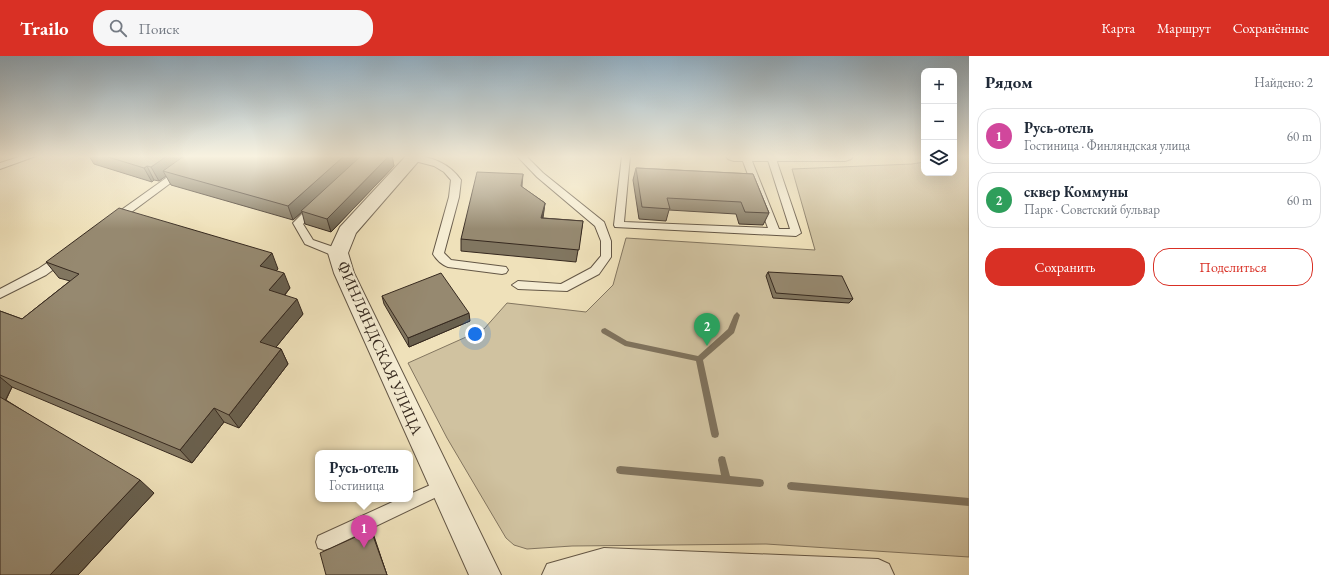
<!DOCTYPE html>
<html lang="ru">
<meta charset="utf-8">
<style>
:root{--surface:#fff;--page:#f6f6f7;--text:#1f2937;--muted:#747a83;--line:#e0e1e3;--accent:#d93025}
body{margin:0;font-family:"EB Garamond",serif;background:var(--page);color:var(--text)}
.controls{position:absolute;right:12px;top:12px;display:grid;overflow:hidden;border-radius:8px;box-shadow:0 4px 16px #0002}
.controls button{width:36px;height:36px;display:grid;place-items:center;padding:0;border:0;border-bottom:1px solid var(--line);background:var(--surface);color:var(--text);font:20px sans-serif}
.you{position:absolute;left:475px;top:278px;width:14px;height:14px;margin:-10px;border:3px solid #fff;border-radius:50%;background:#1a73e8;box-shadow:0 0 0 6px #1a73e833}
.badge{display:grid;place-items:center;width:26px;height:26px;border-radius:50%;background:var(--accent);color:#fff;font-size:13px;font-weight:700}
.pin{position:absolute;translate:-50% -33px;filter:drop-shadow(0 1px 2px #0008)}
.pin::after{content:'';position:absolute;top:21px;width:14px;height:12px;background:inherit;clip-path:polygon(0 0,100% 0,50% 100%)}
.popup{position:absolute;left:315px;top:394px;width:98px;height:52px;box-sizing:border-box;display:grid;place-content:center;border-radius:8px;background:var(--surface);filter:drop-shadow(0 1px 3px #0005);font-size:13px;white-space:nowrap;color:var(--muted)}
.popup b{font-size:15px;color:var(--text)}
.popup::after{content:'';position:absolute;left:50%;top:100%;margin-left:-8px;border:8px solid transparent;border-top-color:var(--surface)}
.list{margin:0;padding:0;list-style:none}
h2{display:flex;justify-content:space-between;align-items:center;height:52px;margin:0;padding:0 16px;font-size:17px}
h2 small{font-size:13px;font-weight:400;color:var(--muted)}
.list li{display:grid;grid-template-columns:26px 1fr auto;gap:12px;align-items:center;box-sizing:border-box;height:56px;margin:0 8px 8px;padding:0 8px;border:1px solid var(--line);border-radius:16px}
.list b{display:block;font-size:15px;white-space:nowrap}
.list p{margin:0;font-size:13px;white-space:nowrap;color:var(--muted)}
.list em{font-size:13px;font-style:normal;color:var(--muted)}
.actions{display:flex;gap:8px;padding:12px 16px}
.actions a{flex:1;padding:9px 0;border:1px solid var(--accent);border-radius:16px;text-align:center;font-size:14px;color:var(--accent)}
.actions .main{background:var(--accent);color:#fff}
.icon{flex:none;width:22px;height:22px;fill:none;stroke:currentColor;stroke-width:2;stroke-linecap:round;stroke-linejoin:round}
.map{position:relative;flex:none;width:969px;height:519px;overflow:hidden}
header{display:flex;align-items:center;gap:24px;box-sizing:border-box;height:56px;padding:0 20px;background:var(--accent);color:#fff}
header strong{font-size:19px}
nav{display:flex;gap:22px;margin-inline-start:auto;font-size:14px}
.search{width:280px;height:36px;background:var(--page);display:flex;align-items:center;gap:10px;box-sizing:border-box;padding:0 14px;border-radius:16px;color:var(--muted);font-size:15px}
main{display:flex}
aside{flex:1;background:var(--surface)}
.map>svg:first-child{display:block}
</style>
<header>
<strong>Trailo</strong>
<div class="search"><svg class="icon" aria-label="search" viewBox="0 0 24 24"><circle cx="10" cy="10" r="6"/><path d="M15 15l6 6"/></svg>Поиск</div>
<nav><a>Карта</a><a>Маршрут</a><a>Сохранённые</a></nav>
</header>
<main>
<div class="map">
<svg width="969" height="519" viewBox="0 0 969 519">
<rect width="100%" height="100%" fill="#efe1ba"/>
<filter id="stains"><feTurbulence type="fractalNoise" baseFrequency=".005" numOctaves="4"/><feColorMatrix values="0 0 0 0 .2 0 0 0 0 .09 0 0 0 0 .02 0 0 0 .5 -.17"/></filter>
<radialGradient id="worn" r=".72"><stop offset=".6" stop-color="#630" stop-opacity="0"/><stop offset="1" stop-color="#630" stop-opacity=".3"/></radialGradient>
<path fill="#d0c2a0" stroke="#837660" d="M 969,100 L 969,501 L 766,488 L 572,490 L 527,493 L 514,489 L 506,482 L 447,382 L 408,307 L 484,273 L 507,247 L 586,256 L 613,229 L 626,182 L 815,194 L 792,113 L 912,108 L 924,106 L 924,117 L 954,117 L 954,101 Z"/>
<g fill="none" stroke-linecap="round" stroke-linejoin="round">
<g fill="#7f725c" fill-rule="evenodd">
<path d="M 737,256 L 740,259 L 734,277 L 703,304 L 719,378 L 718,381 L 715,382 L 712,381 L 711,378 L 696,305 L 625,290 L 602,277 L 601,275 L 602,273 L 605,272 L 627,285 L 698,300 L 728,273 L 734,259 Z"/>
<path d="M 722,400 L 725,401 L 730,420 L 760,423 L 763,424 L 764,427 L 763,430 L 760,431 L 620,418 L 617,417 L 616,414 L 617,411 L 620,410 L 721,419 L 718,404 L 719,401 Z"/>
<path d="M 791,426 L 969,442 L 969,450 L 791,434 L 788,433 L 787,430 L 788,427 Z"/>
</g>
<g stroke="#645746" stroke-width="2">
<g id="lane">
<path d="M 22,100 L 36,100 L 0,113 L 0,107 Z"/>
<path d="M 197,100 L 207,100 L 118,166 L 110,166 L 109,164 L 110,162 Z"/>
<path d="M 411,100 C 431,100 449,107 461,124 L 459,141 L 444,197 L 451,204 L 506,211 L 508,214 L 506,217 L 502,218 L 448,211 C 442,209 436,203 433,198 L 449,141 L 451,124 L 444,116 L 434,110 L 411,104 Z"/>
<path d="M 517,100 L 526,100 L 543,117 L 604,166 L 611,185 L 611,201 L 599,218 L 567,235 L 518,233 L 512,229 L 518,225 L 561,228 L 591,212 L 601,200 L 601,185 L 595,170 L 537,121 Z"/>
<path d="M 622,100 L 630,100 L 624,166 L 768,172 L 741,100 L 750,100 L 779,173 L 790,173 L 767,101 L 775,100 L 801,177 L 796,180 L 615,171 L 614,169 Z"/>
<path d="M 314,149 L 319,152 L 303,168 L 313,184 L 342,194 L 343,197 L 342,200 L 334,200 L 305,188 L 293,167 L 310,150 Z"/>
<path d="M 62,197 L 67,201 L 66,204 L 46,219 L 0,242 L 0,233 L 38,213 Z"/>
<path d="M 444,423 L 449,425 L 452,430 L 449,435 L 330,492 L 324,494 L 318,492 L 316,486 L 318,480 L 399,443 L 410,443 L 410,438 Z"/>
</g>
</g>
<g stroke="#645746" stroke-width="2">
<g id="street">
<path d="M 406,100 L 423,100 L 356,177 L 348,197 L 354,217 L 501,519 L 469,519 L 334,217 L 328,197 L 340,171 Z"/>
<path d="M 726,100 L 853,100 L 851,103 L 845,105 L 734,105 L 728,103 Z"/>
<path d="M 604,492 L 878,503 L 889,508 L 894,519 L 542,519 L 547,508 Z"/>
</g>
</g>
<use href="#lane" fill="#f5ecd2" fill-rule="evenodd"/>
<use href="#street" fill="#f5ecd2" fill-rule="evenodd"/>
</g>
<g fill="#817660" stroke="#36291f">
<path d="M 89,100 L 392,100 L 394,110 L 331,176 L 305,168 L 302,156 L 293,164 L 171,129 L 166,120 L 159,125 L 154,124 L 152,126 L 94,108 Z"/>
<path d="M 636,112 L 753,118 L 769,157 L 763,169 L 739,168 L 736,158 L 669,154 L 666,165 L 639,163 L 633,124 Z"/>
<path d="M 522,131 L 545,147 L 543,162 L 583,165 L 576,206 L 461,195 L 461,183 Z"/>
<path d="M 46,206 L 278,213 L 276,215 L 290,232 L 285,239 L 303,258 L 276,291 L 281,293 L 288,308 L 239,372 L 224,366 L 192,407 L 12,331 L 6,344 L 154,437 L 78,519 L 0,519 L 0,255 L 22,263 L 70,225 L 59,222 Z"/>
<path d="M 768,216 L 853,243 L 849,247 L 773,242 L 766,220 Z"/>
<path d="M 382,240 L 470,265 L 409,291 L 384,248 Z"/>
</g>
<g fill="#69604e" stroke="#36291f">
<path d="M 167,100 L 194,100 L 163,115 L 166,120 L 159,125 L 151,111 Z"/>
<path d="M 344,100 L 361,100 L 362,101 L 293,164 L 288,150 Z"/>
<path d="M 389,100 L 392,100 L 394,110 L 331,176 L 327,163 Z"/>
<path d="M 147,110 L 154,124 L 152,126 L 144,112 Z"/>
<path d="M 523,118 L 522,130 L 520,142 L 521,130 Z"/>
<path d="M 545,147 L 543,159 L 540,174 L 541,162 Z"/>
<path d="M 272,197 L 278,213 L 267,225 L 260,210 Z"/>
<path d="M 284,217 L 290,232 L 276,249 L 269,234 Z"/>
<path d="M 297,243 L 303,258 L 268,301 L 260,286 Z"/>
<path d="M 469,257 L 470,265 L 409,291 L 408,282 Z"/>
<path d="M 281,293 L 288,308 L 239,372 L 229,359 Z"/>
<path d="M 0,321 L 12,331 L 4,347 L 0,343 Z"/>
<path d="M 214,352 L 224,366 L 192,407 L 180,394 Z"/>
<path d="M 140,424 L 154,437 L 78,519 L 50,519 Z"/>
<path d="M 371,474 L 374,480 L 387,519 Z"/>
</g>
<g fill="#968970" stroke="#36291f">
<path d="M 105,100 L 167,100 L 151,111 L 147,110 L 144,112 Z"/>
<path d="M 184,100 L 344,100 L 288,150 L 163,115 Z"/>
<path d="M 361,100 L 389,100 L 327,163 L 301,155 Z"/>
<path d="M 636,112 L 753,118 L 769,157 L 745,156 L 741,146 L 667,142 L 670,153 L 642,151 Z"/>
<path d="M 477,116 L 523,118 L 521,130 L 545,147 L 541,162 L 583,165 L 579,194 L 461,183 Z"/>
<path d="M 119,152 L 272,197 L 260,210 L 284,217 L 269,234 L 297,243 L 260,286 L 281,293 L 229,359 L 214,352 L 180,394 L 0,319 L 0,255 L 22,263 L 79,218 L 46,206 Z"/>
<path d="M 768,216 L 842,220 L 853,243 L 776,237 Z"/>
<path d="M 441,217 L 469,257 L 408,282 L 382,240 Z"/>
<path d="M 0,341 L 140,424 L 50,519 L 0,519 Z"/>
<path d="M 371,474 L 387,519 L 326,519 L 320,497 Z"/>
</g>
<linearGradient id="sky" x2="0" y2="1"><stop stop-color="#91adc0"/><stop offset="0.58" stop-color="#f8f2e0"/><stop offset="1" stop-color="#f8f2e0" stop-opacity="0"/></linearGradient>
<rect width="969" height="173" fill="url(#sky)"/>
<g text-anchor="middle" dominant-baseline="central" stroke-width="4" stroke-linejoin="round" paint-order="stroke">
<g font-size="16" fill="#36291f" stroke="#f5ecd2">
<text transform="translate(380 292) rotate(66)">ФИНЛЯНДСКАЯ УЛИЦА</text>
</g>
</g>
<rect width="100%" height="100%" filter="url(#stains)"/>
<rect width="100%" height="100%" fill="url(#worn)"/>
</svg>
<div class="controls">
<button>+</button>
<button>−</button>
<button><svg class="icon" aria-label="layers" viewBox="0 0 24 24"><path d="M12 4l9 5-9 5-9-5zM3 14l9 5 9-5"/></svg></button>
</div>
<div class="you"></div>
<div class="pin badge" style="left:364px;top:492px;background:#d1479c">1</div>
<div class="popup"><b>Русь-отель</b>Гостиница</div>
<div class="pin badge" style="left:707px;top:290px;background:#2e9e5b">2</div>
</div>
<aside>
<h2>Рядом<small>Найдено: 2</small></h2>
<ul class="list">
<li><span class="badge" style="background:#d1479c">1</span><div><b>Русь-отель</b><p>Гостиница · Финляндская улица</p></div><em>60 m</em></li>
<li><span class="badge" style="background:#2e9e5b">2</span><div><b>сквер Коммуны</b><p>Парк · Советский бульвар</p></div><em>60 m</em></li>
</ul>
<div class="actions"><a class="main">Сохранить</a><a>Поделиться</a></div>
</aside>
</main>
